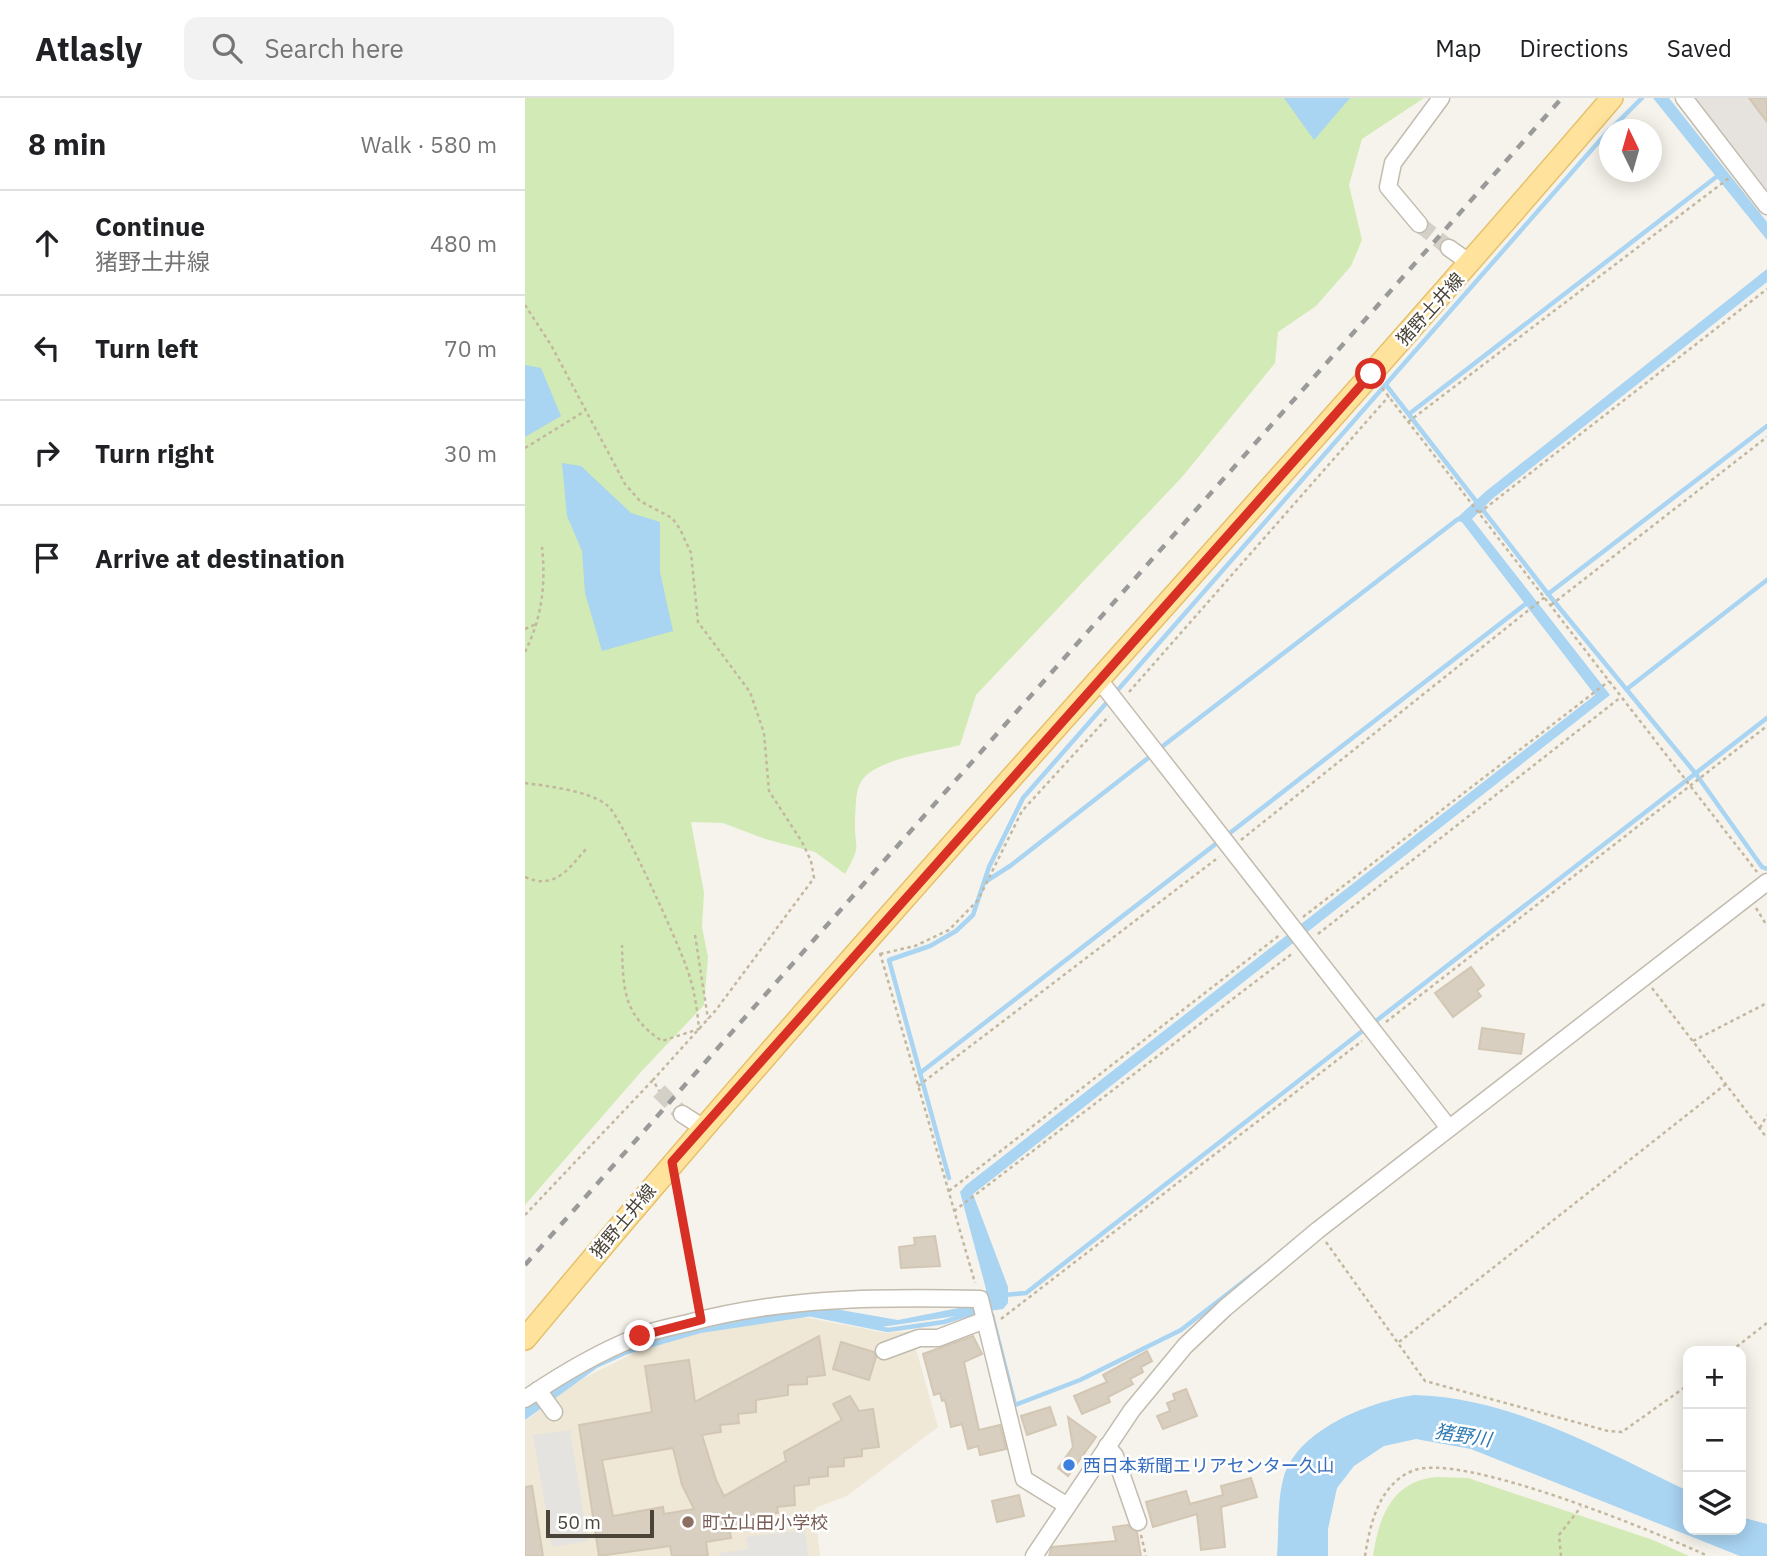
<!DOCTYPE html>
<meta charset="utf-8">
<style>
:root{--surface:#fff;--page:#f2f2f2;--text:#202124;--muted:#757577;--line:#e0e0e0}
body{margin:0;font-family:"IBM Plex Sans","Noto Sans JP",sans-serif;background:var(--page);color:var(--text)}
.controls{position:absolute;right:21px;bottom:21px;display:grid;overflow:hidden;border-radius:14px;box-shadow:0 4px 18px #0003}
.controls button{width:63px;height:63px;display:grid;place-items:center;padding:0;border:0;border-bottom:2px solid var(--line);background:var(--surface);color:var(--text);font:35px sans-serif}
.compass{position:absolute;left:1074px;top:21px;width:63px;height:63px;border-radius:50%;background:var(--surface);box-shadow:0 4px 18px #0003;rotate:355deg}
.scale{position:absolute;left:21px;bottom:18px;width:108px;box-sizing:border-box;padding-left:7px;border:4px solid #4b4439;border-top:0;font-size:19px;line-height:24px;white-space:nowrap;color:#4b4439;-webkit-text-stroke:5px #fff;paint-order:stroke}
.stop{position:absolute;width:21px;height:21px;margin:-16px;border:5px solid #d93025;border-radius:50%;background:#fff}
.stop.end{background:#d93025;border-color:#fff;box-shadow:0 2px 7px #0008}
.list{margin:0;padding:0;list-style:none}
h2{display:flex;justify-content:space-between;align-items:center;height:91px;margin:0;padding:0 28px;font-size:30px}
h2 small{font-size:23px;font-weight:400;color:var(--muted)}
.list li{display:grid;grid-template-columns:46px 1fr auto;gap:21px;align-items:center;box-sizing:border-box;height:105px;padding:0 28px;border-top:2px solid var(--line)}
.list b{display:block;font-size:26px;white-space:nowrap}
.list p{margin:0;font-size:23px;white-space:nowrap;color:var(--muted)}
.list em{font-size:23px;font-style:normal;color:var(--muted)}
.icon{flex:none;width:38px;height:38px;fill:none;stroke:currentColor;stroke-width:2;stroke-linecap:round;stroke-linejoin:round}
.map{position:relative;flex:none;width:1242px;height:1458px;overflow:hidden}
header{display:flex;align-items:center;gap:42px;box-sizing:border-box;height:98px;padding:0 35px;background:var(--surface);border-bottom:2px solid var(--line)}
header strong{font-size:33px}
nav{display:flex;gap:38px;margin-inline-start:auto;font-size:24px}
.search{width:490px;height:63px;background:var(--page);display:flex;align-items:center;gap:18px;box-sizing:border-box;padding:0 24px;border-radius:14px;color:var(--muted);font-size:26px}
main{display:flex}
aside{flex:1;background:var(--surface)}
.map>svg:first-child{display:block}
</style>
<header>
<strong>Atlasly</strong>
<div class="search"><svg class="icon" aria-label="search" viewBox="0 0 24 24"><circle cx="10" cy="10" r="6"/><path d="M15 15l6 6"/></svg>Search here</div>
<nav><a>Map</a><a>Directions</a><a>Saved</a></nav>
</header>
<main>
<aside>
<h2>8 min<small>Walk · 580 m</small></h2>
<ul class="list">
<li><svg class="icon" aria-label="ahead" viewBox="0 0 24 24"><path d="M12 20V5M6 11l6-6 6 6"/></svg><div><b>Continue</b><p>猪野土井線</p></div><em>480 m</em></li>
<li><svg class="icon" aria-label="left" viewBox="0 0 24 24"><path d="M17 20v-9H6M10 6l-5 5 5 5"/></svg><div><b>Turn left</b></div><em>70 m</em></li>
<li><svg class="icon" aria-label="right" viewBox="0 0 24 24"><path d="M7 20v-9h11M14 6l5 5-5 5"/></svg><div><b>Turn right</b></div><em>30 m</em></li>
<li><svg class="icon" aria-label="arrive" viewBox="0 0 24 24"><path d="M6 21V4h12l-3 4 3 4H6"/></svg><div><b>Arrive at destination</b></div></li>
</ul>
</aside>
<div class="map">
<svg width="1242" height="1458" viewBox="0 0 1242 1458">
<rect width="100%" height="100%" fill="#f6f3ec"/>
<path fill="#e6e2dd" d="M 1170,0 L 1242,0 L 1242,93 Z"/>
<path fill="#efe8d6" d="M 279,1219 L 361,1235 L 386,1233 L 413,1329 L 322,1398 L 290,1410 L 295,1458 L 0,1458 L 0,1323 L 51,1284 L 115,1252 L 180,1233 Z"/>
<g fill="#d2eab5">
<path d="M 0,0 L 899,0 L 837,41 L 824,87 L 837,142 L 826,168 L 791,208 L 753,234 L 750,265 L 657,379 L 451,597 L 435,647 C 410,654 350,660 336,684 C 330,693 331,710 330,721 C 329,753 338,744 320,776 L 290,754 L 240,741 L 198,725 L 166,724 L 179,795 L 177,829 L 183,859 L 179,907 L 115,975 L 0,1107 Z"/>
<path d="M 913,1379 L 943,1380 L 1128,1442 L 1164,1458 L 848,1458 C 854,1417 868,1382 913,1379 Z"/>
</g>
<g fill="#e5e3e0">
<path d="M 45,1332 L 63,1443 L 27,1449 L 8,1337 Z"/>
<path d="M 280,1432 L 283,1458 L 195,1458 L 195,1455 L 223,1451 L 221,1439 Z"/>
</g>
<g fill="#a9d4f2">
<path d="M 759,0 L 825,0 L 789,42 Z"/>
<path d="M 1128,0 L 1144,0 L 1242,124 L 1242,142 Z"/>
<path d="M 1242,171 L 1242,184 L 967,401 L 947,421 L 1085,597 L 448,1096 L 483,1189 L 483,1205 L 478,1211 L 356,1229 L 294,1217 L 176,1235 L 103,1256 L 72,1270 L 0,1322 L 0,1310 L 34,1283 L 95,1250 L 156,1231 L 274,1210 L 310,1211 L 373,1222 L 449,1207 L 459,1201 L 461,1191 L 435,1094 L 441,1087 L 1070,597 L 933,419 L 960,394 Z"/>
<path d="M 0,267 L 16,270 L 36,318 L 0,339 Z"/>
<path d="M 37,365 L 56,368 L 106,415 L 135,424 L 135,474 L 148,533 L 77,553 L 60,495 L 57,453 L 42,418 Z"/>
<path d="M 889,1297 C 985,1299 1078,1352 1163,1393 L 1163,1432 L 1216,1432 L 1216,1419 L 1242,1426 L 1242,1458 L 1215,1458 L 946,1351 L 891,1341 L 859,1348 L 829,1368 L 812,1390 L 803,1431 L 803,1458 L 752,1458 C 754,1434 752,1405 758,1382 C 770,1332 844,1304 889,1297 Z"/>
</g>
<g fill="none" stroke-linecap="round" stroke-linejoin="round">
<g stroke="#a9d4f2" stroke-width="4.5">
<path d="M 1085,32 L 1117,0"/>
<path d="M 861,287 L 1023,496 L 1171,676 L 1237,769 L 1242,771"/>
<path d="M 884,316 L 1195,76"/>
<path d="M 1023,496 L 1242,328"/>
<path d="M 1102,591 L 1242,482"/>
<path d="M 634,651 L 933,421 L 939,422"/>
<path d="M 460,784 L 485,768 L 627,657"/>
<path d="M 847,926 L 1242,620"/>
<path d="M 395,975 L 1003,504"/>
<path d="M 424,1080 L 364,862 L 405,848 L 431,833 L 448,817 L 464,769 L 498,700 L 1084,32"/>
<path d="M 478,1197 L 501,1195 L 840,931"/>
<path d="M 284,1216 L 363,1232 L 419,1224 L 453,1213"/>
<path d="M 467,1217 L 490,1307 L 555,1282 L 656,1232 L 736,1170"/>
</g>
</g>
<g fill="#d8cfc1" stroke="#d3c7b4" stroke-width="2" fill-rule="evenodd">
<path d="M 1224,0 L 1242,0 L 1242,24 Z"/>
<path d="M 946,869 L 959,887 L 952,893 L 956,898 L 928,919 L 910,895 Z"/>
<path d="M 957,930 L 999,936 L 996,956 L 954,951 Z"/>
<path d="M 410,1138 L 415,1168 L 376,1170 L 374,1149 L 390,1147 L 389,1140 Z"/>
<path d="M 294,1238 L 300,1277 L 282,1279 L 282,1286 L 263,1287 L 263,1297 L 231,1302 L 231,1314 L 213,1316 L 214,1325 L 195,1327 L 196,1334 L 177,1337 L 191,1382 L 199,1398 L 261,1363 L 259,1354 L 317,1322 L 308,1306 L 325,1298 L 334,1313 L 348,1311 L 354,1349 L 337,1351 L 337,1358 L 319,1360 L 319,1368 L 303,1369 L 303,1378 L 284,1380 L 284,1386 L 269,1388 L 270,1407 L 252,1409 L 253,1415 L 234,1418 L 236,1424 L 204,1429 L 206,1440 L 181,1444 L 183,1458 L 147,1458 L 145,1448 L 74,1458 L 54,1327 L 127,1314 L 120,1268 L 164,1262 L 170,1304 ZM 148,1350 L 157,1387 L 169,1411 L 139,1416 L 138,1409 L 88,1418 L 77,1362 Z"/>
<path d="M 448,1238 L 457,1256 L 439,1264 L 454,1332 L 475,1327 L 481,1351 L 455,1357 L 453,1348 L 443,1351 L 437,1326 L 426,1329 L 420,1302 L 417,1303 L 415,1295 L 409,1297 L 398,1256 Z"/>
<path d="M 316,1244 L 349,1254 L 351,1259 L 344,1282 L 308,1271 Z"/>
<path d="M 622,1253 L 627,1263 L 616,1269 L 618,1274 L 605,1281 L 608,1286 L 583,1299 L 585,1304 L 557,1316 L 549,1298 L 582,1284 L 578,1277 Z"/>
<path d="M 661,1291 L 672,1318 L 638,1331 L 632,1318 L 645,1313 L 642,1305 L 650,1302 L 648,1296 Z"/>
<path d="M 525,1309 L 531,1327 L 502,1337 L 496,1318 Z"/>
<path d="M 543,1319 L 571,1339 L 543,1378 L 533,1370 L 548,1349 Z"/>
<path d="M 726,1380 L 732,1399 L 696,1409 L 700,1449 L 676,1452 L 672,1416 L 628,1429 L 621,1404 L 661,1393 L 665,1406 L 698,1397 L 696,1388 Z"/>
<path d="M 7,1388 L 18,1458 L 0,1458 L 0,1389 Z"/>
<path d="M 494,1397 L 499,1418 L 472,1424 L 467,1403 Z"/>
<path d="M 603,1427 L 612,1434 L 616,1458 L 524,1458 L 527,1449 L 591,1443 L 588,1429 Z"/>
</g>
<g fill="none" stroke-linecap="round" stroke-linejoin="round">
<g stroke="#d4d0c8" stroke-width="16" stroke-dasharray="16 8" stroke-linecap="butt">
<path d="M 894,126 L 924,150"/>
<path d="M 134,993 L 157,1016"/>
</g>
<g stroke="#c2bbae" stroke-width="19">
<g id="minor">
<path d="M 1159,0 L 1242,108"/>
<path d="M 894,126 L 863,89 L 868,65 L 916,0"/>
<path d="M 924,150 L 945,165"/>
<path d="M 575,583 L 924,1030"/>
<path d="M 157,1016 L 177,1029"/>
<path d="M 359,1253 L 394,1240 L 413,1240 L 460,1222"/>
<path d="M 13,1292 L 29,1314"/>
<path d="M 0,1301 C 35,1277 72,1255 112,1239 C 128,1232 146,1229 163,1225 C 259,1199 356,1199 455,1201 L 499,1381 L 541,1407"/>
<path d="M 582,1348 L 590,1358 L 613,1424"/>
<path d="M 509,1458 L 607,1312 L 660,1248 L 700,1210 L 793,1132 L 1242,784"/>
</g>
</g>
<g stroke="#e6c16a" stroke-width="24">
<path id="major" d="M 0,1241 C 352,818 729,417 1087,0"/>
</g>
<g stroke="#c4b79f" stroke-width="2.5" stroke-dasharray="3.5 3.5" stroke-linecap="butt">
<path d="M 0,207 L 26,247 L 100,386 L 115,403 L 147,420 L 155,431 L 166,455 L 173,524 L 225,594 L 239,635 L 244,693 L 277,744 L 286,763 L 289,780 L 191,912 L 128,982 L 134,993"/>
<path d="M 857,290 L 1232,774"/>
<path d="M 883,324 L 1204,80"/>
<path d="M 0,350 L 60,313"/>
<path d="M 954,415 L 1242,191"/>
<path d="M 1026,507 L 1242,339"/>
<path d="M 0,531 L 13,525"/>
<path d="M 0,554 C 17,519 21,487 17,449"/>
<path d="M 604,594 L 864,298"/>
<path d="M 0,685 C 22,688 66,693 83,708 C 97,720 153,845 161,868 C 169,889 172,909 174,931 L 137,943 C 98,917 98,891 97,847"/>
<path d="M 716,742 L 1020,499"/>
<path d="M 0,779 C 29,792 43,772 61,751"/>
<path d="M 1231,810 L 1242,828"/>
<path d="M 778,819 L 1084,583"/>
<path d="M 793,836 L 1096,599"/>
<path d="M 170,837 L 183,921"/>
<path d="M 355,855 L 450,1185"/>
<path d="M 355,856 L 390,848 L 424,832 L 453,802 L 497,713 L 584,618"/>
<path d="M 1127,890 L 1242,1040"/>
<path d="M 861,924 L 1242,628"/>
<path d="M 1168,943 L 1242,905"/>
<path d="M 393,988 L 694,759"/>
<path d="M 1235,1030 L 1242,1017"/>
<path d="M 151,1088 L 173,1209"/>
<path d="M 424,1093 L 756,836"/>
<path d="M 429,1113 L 768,855"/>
<path d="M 0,1117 L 128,982"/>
<path d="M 801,1144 L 900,1283 L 1083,1333 L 1097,1334 L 1163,1287"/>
<path d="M 476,1221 L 837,943"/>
<path d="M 874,1244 L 1201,986"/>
<path d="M 1206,1253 L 1242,1225"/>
<path d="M 616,1437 L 621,1458"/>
<path d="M 840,1458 C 845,1426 854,1387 887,1373 C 933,1352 1133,1435 1183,1458"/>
<path d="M 1036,1458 L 1034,1437 L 1056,1409"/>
</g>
<use href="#minor" stroke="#fff" stroke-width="16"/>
<use href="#major" stroke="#ffe39c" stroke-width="21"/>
<path stroke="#9a9a9a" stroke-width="4.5" stroke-dasharray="9 9" stroke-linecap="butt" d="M 0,1167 L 1037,0"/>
</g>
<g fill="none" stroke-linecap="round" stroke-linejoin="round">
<path stroke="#d93025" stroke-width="9" d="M 115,1238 L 176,1222 L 147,1064 L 846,276"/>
</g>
<circle fill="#3f7fe0" stroke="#fff" stroke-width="2.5" cx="544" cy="1367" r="7"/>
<circle fill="#8d6e63" stroke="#fff" stroke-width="2.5" cx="163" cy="1424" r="7"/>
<g text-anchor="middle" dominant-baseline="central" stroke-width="5" stroke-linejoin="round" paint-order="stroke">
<g font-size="18" fill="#4b4439" stroke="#fff">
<text transform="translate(905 211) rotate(-48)">猪野土井線</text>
<text transform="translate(98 1123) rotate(-50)">猪野土井線</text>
</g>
<g font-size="18" fill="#366cbe" stroke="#fff" text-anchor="start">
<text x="558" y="1367">西日本新聞エリアセンター久山</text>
</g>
<g font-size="18" fill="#785e54" stroke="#fff" text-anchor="start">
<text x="177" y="1424">町立山田小学校</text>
</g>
<g font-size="19" font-style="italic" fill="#2e7ab2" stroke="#fff">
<text transform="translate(938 1337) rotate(9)">猪野川</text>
</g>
</g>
</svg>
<div class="controls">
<button>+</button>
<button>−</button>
<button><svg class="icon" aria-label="layers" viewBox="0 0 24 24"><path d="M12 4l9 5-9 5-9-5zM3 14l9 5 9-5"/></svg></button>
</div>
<svg class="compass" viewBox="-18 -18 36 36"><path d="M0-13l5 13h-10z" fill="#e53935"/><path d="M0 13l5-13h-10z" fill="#757577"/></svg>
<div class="scale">50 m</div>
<div class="stop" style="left:846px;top:276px"></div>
<div class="stop end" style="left:115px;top:1238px"></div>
</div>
</main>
